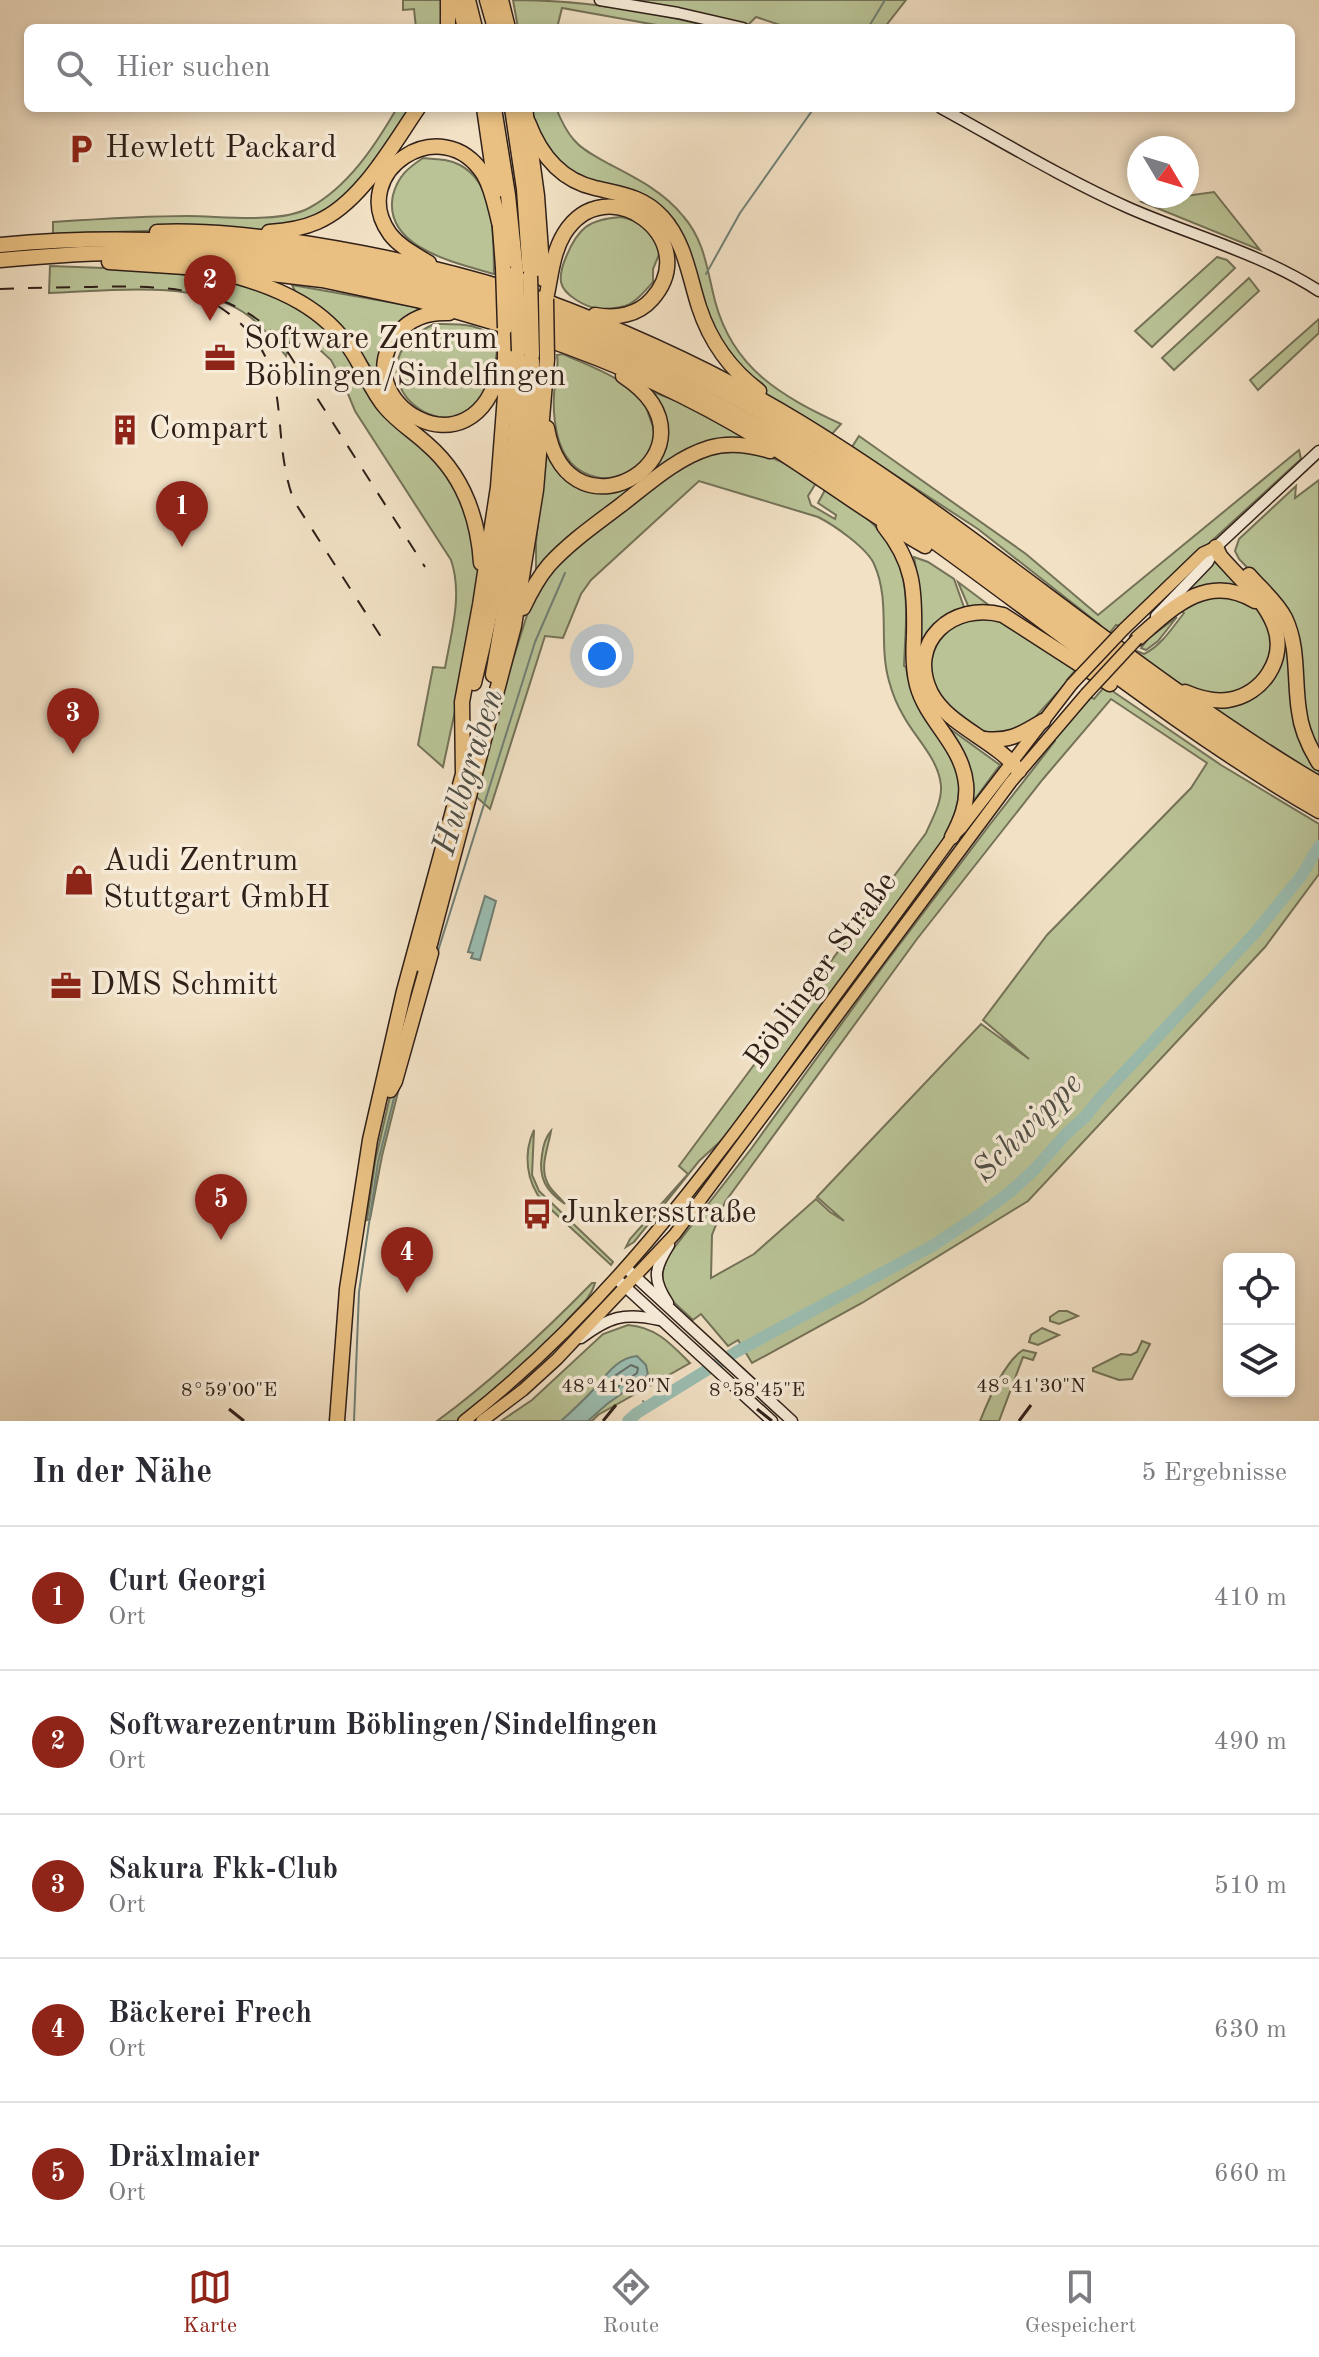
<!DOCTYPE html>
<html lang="de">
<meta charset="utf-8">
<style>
:root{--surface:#fff;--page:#f2f2f3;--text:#2b2b33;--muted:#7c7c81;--line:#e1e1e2;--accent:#8f2418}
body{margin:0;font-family:"Old Standard TT",serif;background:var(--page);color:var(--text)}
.controls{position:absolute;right:24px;bottom:24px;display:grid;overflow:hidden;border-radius:12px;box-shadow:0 4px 12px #0003}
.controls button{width:72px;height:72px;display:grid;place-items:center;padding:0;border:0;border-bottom:2px solid var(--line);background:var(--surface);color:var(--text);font:40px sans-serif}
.compass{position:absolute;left:1127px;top:136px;width:72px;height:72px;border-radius:50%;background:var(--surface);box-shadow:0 4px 12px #0003;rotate:128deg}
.you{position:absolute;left:602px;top:656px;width:28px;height:28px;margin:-20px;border:6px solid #fff;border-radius:50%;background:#1a73e8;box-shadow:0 0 0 12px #1a73e833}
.badge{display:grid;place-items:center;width:52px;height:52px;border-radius:50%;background:var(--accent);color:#fff;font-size:26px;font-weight:700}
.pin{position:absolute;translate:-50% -66px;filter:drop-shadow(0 2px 4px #0008)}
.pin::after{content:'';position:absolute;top:42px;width:28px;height:24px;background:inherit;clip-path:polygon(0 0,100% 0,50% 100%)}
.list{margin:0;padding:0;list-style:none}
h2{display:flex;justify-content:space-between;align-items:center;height:104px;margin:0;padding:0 32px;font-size:34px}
h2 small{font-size:26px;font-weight:400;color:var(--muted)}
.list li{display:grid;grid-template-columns:52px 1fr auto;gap:24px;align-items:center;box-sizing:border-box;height:144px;padding:0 32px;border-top:2px solid var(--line)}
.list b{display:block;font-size:30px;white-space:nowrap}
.list p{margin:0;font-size:26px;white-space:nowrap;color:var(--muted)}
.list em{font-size:26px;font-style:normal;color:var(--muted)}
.icon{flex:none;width:44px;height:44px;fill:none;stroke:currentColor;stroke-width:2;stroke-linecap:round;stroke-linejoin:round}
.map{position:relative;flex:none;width:1319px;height:1421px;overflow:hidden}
.search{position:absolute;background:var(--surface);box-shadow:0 4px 12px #0003;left:24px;right:24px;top:24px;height:88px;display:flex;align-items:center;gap:20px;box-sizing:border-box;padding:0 28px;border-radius:12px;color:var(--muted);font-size:30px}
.sheet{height:824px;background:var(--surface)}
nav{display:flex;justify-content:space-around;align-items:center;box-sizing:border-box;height:112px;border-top:2px solid var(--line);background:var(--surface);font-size:22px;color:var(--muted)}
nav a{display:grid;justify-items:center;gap:4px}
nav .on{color:var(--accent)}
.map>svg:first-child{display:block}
</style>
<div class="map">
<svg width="1319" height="1421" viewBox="0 0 1319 1421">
<rect width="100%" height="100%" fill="#f2e1c5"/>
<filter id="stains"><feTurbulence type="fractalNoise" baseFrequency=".0025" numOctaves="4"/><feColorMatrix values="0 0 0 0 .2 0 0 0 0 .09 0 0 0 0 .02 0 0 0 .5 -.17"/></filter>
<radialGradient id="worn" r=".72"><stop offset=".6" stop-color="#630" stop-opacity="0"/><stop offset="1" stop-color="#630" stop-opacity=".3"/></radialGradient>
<g fill="#b9c396" stroke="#747258" stroke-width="2" fill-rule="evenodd">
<path d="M 403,0 L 445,0 L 446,28 L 416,28 L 414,9 L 403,10 Z"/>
<path d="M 513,0 C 581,0 650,11 716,28 L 673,28 L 562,8 L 557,28 L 518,28 Z"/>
<path d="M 620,0 L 906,0 L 884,28 L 789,28 L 756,17 L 748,25 Z"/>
<path d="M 397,108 L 415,108 L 366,178 L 328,213 L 276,230 L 206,229 L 53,234 L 53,222 C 98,219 143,216 188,216 C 222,216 279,224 309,208 C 348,187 375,146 397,108 Z"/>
<path d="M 531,108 L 556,108 C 560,118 566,131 574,140 C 583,151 597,157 609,164 C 636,178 664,192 683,216 C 705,241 707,270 715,301 C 733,369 781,396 841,424 L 832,434 L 761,391 L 720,345 L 671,219 L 560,167 L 536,129 Z"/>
<path d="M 423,158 C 436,159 449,159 460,165 C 497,185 493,239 494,274 C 457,263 382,248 393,195 C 398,176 408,168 423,158 Z"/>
<path d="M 1214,192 L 1260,250 L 1142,202 Z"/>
<path d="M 621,217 C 642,221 652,233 660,252 L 653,269 L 653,282 C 645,291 636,302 625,306 C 618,308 606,309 600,309 C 587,308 563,295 561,282 C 560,275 563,264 566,257 C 578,228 589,219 621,217 Z"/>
<path d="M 1217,257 L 1227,260 L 1235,268 L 1152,347 L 1135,331 Z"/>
<path d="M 50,266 L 131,269 L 226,279 L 279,295 L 325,325 L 457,484 L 477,548 L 479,580 L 458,697 L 443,767 L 418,745 L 433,667 L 445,668 C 451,633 463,595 451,560 L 355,411 L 344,384 L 331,360 L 306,337 L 297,336 L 290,342 L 286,356 C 274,340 260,323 243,312 C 192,279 107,291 49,293 Z"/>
<path d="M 1249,278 L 1259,291 L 1174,370 L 1162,358 Z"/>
<path d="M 292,285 L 417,307 L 418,310 C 387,325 380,341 376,375 L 349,336 L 333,319 L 295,291 Z"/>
<path d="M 1319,319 L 1319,333 L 1258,390 L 1250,380 Z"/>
<path d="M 434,324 C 457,324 485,322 498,344 C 496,354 496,366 493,375 C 462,477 334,371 434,324 Z"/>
<path d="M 563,354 C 591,367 620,376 642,399 C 646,404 647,409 649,416 C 651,421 654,427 654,433 C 656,479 590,495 566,456 C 554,438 552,405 555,385 C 556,374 559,365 557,355 Z"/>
<path d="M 650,391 L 680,402 L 751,441 L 709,445 L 539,571 L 536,571 L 536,542 L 547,441 L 557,467 C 569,471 609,490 618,490 C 635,490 650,472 658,460 L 654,398 Z"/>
<path d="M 859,436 L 1026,554 L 1098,615 L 1299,450 L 1301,459 L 1119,626 L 1116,625 L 1108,635 L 1099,624 L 978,529 L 852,447 Z"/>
<path d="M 730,449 C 771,455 781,459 816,483 L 808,496 L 811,505 L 835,519 L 836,515 L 818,503 L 825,490 C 841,500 857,509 871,522 C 915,564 906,611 904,666 L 906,667 C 917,747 995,753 939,847 L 724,1138 L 699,1161 L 634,1242 L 626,1247 L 630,1239 L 688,1174 L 679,1166 L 926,833 C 932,819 942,802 941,786 C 939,759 915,738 903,715 C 897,705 892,692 889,681 C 878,643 891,601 874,564 C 867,548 834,525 818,517 L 699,481 L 591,580 L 581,594 L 563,638 L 545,636 L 490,809 L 471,792 L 528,612 L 546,578 L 567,554 L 667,475 L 700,456 Z"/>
<path d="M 1319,480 L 1319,754 L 1309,734 L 1283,605 L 1239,559 L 1235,551 L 1239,539 L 1296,486 L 1295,498 Z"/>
<path d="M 914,557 L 928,562 L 954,579 L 965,610 L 951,616 L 921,664 L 920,594 Z"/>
<path d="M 1216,560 L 1240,586 L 1207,585 L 1187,592 L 1185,591 Z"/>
<path d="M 958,582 L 990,606 L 969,608 Z"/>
<path d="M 1231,597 L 1254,608 L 1256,607 L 1265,617 L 1273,645 L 1264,674 L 1239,695 L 1193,692 L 1134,655 L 1137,651 L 1144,654 C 1161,646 1172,628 1184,613 L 1181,610 L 1197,598 Z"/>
<path d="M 995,615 L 1078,667 L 1067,680 L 1068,681 L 1030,723 L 998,737 C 961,724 917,690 934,646 C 937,637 947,629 953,622 Z"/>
<path d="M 1177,617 L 1158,641 L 1146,650 L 1141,648 L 1149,638 Z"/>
<path d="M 1280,620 L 1319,769 L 1319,779 L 1206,706 C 1217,706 1228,707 1238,704 C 1248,702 1257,696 1264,689 C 1286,666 1284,651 1280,620 Z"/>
<path d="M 1105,686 L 1221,765 L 1319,824 L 1319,874 L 1265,947 L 1028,1201 L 862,1303 L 752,1363 L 738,1340 L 728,1346 L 701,1314 L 693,1320 C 671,1299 654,1290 667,1257 L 751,1149 L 884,965 L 988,827 L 1055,741 L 1054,739 L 1091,697 L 1094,699 ZM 1111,699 L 1207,763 L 1191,788 L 1047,935 L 983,1020 L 1029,1059 L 981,1024 L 817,1197 L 844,1221 L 830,1212 L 816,1199 L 754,1254 L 711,1278 L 712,1235 L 725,1202 L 917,939 L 1043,779 Z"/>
<path d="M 942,723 L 1000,765 L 972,803 Z"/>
<path d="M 936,868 L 924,888 L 783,1080 L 802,1048 Z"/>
<path d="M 406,1026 L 408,1052 L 382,1156 L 370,1219 L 367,1220 L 375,1162 Z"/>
<path d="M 534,1130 L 532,1175 L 539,1191 L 613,1262 L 611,1265 L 543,1202 C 526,1182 523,1153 534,1130 Z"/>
<path d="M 551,1131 C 548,1148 539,1168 548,1184 C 552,1192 561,1198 565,1204 C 546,1191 538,1178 542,1155 C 543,1146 545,1138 551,1131 Z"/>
<path d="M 592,1283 L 595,1283 C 591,1298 579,1307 569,1318 C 537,1357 496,1388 457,1421 L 437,1421 C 493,1380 543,1333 592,1283 Z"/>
<path d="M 1059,1311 L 1067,1311 L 1078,1316 L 1059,1324 L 1050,1321 L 1050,1317 Z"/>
<path d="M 628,1325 C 656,1327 671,1344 690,1363 L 598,1415 L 592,1421 L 501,1421 L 532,1400 L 603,1334 Z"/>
<path d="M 1042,1328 L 1059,1335 L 1038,1345 L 1029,1342 L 1031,1335 Z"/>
<path d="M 1142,1341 L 1150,1344 L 1132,1379 L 1119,1380 L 1093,1371 L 1093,1368 L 1121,1354 L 1131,1355 L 1137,1352 Z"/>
<path d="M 1023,1350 L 1036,1353 L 1033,1360 L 1023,1357 L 999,1421 L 980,1421 C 988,1401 1004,1362 1023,1350 Z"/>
</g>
<g fill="#9bbeb2" stroke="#707f75" stroke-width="2">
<path d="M 485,896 L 496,901 L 480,960 L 471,958 L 473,953 L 468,952 Z"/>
<path d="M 637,1356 L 646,1365 L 648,1375 L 607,1404 L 588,1421 L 561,1421 C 572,1411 583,1401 593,1390 C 606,1375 617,1358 637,1356 Z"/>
</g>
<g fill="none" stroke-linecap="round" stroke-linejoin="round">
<path stroke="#666f66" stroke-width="2" d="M 631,1365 L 638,1368 L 637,1373 L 612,1391 L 608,1390 L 607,1386 L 613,1377 Z"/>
<g stroke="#707f75" stroke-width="2">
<path d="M 868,28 L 885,0"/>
<path d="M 706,274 L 740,213 L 814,108"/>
<path d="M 438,951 L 535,642 L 565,573"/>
<path d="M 633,1386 L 637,1392"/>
<path d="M 643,1401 L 647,1407"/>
<path d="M 354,1421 L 359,1292 L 378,1162 L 395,1094"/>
</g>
<path stroke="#9bbeb2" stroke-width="12" d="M 628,1421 L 637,1413 L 736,1352 L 932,1246 L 979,1215 L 1010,1192 L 1035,1169 L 1067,1133 L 1085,1117 L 1100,1098 L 1255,933 L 1302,875 L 1319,846"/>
<g stroke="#302019" stroke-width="13">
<g id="secondary">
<path d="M 600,0 L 678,13 L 743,28"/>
<path d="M 941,108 C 1003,142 1064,179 1129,208 C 1193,236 1260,253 1319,291"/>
<path d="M 1156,616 L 1208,562 L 1216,547 L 1319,451"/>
<path d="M 626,1268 L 792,1421"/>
<path d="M 620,1282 L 772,1421"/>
<path d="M 668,1303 C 652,1279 654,1269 669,1245"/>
<path d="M 581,1338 C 609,1317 624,1312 659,1320"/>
</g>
</g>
<g stroke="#302019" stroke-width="14">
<g id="primary">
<path d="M 1124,629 L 1203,553 L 1216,547"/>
<path d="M 464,1421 C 602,1313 703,1178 805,1037 C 854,970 904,904 952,837 L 962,827 L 1072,684"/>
<path d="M 482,1421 L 523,1390 L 557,1359 L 675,1234 L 1011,782 L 1086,694"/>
</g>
</g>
<g stroke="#302019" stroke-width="17">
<g id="highway">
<path d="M 448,0 L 448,28"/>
<path d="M 458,0 L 465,28"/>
<path d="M 468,0 L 475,28"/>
<path d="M 487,0 L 495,28"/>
<path d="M 501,0 L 508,28"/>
<path d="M 484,108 L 496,191"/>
<path d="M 494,108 L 508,195 L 516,272"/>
<path d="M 512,108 L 524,189 L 530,276"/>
<path d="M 525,108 L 537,196 L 543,279"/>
<path d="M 528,122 C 540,154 560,180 595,188 C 620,194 643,196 662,217 C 685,242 689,276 699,307 C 710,341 731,370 759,391"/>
<path d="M 499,215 L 503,267"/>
<path d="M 157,232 C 209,230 259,236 310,244 C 379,255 447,270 514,291"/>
<path d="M 269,232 C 285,231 301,229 317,222 C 360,204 392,146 418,108"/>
<path d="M 0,245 C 172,229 350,249 514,303"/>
<path d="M 0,260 C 55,255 111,251 166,253 C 283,256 403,280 515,317"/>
<path d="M 109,262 L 246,271 L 322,280 L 421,301 L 513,328"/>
<path d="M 429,263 C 415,254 400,247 390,234 C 346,173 442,108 484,175 C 492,189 495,206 499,222"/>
<path d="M 235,276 C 281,289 325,309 351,350 C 364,369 371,391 386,408 C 398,422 414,432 427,444 C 463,475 478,517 481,563"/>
<path d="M 537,298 C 629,332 717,372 801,423 C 981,533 1137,676 1319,784"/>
<path d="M 546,299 C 551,277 552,254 564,234 C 606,166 705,239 652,299 C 638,315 616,319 595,315"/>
<path d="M 538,311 C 635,345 728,390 816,445 C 989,555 1141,694 1319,796"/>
<path d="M 449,313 C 429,312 412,317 399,332 C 340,399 475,484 500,366"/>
<path d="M 538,325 C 630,357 717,400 800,451 C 979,562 1136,705 1319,811"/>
<path d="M 537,336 C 614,362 690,396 760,439 C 816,473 868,514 925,546"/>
<path d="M 547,428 C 569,553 734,449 623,376"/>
<path d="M 884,526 C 914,563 915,590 914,636 C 913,652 913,669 917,685 C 927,722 962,744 966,784 C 968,803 961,820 952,837"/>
<path d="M 1249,575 C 1261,589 1277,602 1285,618 C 1299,647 1294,680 1299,711 C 1301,729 1309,747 1319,763"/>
<path d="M 523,608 C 530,593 538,578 549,565 C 570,542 596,524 621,505 C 647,485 676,458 709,448 C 729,442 750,445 770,451"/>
<path d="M 1137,639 C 1172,608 1207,572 1255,601"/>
<path d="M 493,675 C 511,568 532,463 532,355"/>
<path d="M 474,683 C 501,574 519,463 519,351"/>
<path d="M 1185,692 C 1199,698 1213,702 1228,700 C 1263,695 1287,658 1274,625 C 1264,599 1238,577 1220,556 L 1216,547"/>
<path d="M 984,739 C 1010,742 1021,734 1043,721"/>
<path d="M 1019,771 C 996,740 948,726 931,693 C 906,642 953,601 1003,615 L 1110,684"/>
<path d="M 419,964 L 424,950 L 430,944 L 514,626 L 536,490 L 547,359"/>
<path d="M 390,1090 L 395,1081 L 431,953"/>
<path d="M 337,1421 L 347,1289 L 370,1140 L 404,991 L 463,774 L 462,702 L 480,605 L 498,487 L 505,396 L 505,328"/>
</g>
</g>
<use href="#secondary" stroke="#f7ecd9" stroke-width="10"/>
<use href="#primary" stroke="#e9c082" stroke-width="11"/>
<use href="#highway" stroke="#e9c082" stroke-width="14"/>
<g stroke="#302019" stroke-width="2" stroke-dasharray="14 14" stroke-linecap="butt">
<path d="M 0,289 C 31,288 62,287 92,287 C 160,285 232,286 280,340 L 425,567"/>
<path d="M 218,306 C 301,360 266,425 294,501 L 385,643"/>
</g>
<g stroke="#302019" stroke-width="14" stroke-linecap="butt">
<g id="primary-bridge">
<path d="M 1072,684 L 1124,629"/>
<path d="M 1086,694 L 1137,639"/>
</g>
</g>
<g stroke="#302019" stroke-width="17" stroke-linecap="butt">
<g id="highway-bridge">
<path d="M 503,267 L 505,328"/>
<path d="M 516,272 L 519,351"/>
<path d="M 530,276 L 532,355"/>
<path d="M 546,299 L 547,359"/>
</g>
</g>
<use href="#primary-bridge" stroke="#e9c082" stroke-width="11"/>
<use href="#highway-bridge" stroke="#e9c082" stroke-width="14"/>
</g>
<path fill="none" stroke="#302019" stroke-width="3" d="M 229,1409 L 244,1421M 757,1409 L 772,1421M 603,1421 L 616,1405M 1019,1421 L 1031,1405"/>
<defs>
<g id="parking-bare" transform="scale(2.4)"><path d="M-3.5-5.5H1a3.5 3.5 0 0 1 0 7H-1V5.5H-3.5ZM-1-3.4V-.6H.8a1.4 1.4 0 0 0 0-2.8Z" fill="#8f2418" stroke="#f7ecd9" stroke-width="2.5" paint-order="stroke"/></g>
<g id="office-bare" transform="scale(2.4)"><path d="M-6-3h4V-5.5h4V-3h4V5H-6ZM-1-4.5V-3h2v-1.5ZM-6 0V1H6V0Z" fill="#8f2418" stroke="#f7ecd9" stroke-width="2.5" paint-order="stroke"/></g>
<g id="building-bare" transform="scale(2.4)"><path d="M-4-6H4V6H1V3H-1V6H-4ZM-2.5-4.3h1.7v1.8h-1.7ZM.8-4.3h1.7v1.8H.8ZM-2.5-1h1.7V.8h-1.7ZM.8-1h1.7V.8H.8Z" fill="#8f2418" stroke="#f7ecd9" stroke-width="2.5" paint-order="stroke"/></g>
<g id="shop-bare" transform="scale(2.4)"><path d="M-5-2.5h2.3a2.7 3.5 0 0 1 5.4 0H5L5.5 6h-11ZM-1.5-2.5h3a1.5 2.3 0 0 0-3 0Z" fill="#8f2418" stroke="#f7ecd9" stroke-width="2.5" paint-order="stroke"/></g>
<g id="bus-bare" transform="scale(2.4)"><path d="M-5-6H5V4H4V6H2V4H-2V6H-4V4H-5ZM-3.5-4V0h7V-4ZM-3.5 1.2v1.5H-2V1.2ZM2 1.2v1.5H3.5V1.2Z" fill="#8f2418" stroke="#f7ecd9" stroke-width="2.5" paint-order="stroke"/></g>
</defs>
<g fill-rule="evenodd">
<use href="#parking-bare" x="81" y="149"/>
<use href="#office-bare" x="220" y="358"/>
<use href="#building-bare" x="125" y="430"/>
<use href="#shop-bare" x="79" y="880"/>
<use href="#office-bare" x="66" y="986"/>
<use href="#bus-bare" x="537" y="1214"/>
</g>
<g text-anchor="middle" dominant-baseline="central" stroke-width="7" stroke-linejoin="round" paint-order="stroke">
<g font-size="32" fill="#302019" stroke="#f7ecd9" text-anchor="start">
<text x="105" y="149">Hewlett Packard</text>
<text x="244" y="340">Software Zentrum<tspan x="244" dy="37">Böblingen/Sindelfingen</tspan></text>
<text x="149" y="430">Compart</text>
<text x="103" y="862">Audi Zentrum<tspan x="103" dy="37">Stuttgart GmbH</tspan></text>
<text x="90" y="986">DMS Schmitt</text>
<text x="561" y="1214">Junkersstraße</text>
</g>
<g font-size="32" fill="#302019" stroke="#f7ecd9">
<text transform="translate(822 971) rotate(-54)">Böblinger Straße</text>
</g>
<g font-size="34" font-style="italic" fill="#504f47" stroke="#f7ecd9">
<text transform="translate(469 772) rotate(-73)">Hulbgraben</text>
<text transform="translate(1028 1128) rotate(-45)">Schwippe</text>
</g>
</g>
<g font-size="20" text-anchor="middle" fill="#302019" stroke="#f7ecd9" stroke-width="7" stroke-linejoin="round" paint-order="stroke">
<text x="616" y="1392">48°41'20"N</text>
<text x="1031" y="1392">48°41'30"N</text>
<text x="229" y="1396">8°59'00"E</text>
<text x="757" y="1396">8°58'45"E</text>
</g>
<rect width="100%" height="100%" filter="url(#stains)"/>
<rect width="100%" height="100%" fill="url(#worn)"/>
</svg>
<div class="controls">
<button><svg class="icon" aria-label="locate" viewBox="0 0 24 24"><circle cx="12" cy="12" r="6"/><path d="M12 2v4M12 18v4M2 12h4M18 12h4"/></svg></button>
<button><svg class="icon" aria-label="layers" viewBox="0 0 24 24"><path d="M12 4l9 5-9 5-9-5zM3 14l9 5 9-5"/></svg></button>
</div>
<svg class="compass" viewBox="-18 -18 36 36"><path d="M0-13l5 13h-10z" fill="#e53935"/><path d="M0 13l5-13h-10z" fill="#7c7c81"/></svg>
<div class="you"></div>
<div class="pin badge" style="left:182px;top:547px">1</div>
<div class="pin badge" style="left:210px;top:321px">2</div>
<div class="pin badge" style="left:73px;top:754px">3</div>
<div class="pin badge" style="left:407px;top:1293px">4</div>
<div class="pin badge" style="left:221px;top:1240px">5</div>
<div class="search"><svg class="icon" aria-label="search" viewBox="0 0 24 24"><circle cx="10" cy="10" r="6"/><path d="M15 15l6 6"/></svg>Hier suchen</div>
</div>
<section class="sheet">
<h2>In der Nähe<small>5 Ergebnisse</small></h2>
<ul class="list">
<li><span class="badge">1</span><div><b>Curt Georgi</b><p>Ort</p></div><em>410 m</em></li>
<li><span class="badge">2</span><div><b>Softwarezentrum Böblingen/Sindelfingen</b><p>Ort</p></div><em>490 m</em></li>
<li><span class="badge">3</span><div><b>Sakura Fkk-Club</b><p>Ort</p></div><em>510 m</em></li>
<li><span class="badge">4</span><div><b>Bäckerei Frech</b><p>Ort</p></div><em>630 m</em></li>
<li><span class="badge">5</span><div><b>Dräxlmaier</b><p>Ort</p></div><em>660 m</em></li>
</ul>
</section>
<nav>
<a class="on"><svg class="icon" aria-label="map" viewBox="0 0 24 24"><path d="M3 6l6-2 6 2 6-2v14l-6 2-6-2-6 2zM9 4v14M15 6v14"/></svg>Karte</a>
<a><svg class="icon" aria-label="directions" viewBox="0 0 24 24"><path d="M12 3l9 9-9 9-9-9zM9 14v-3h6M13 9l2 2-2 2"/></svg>Route</a>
<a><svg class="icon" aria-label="saved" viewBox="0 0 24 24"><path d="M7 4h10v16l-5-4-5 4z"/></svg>Gespeichert</a>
</nav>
